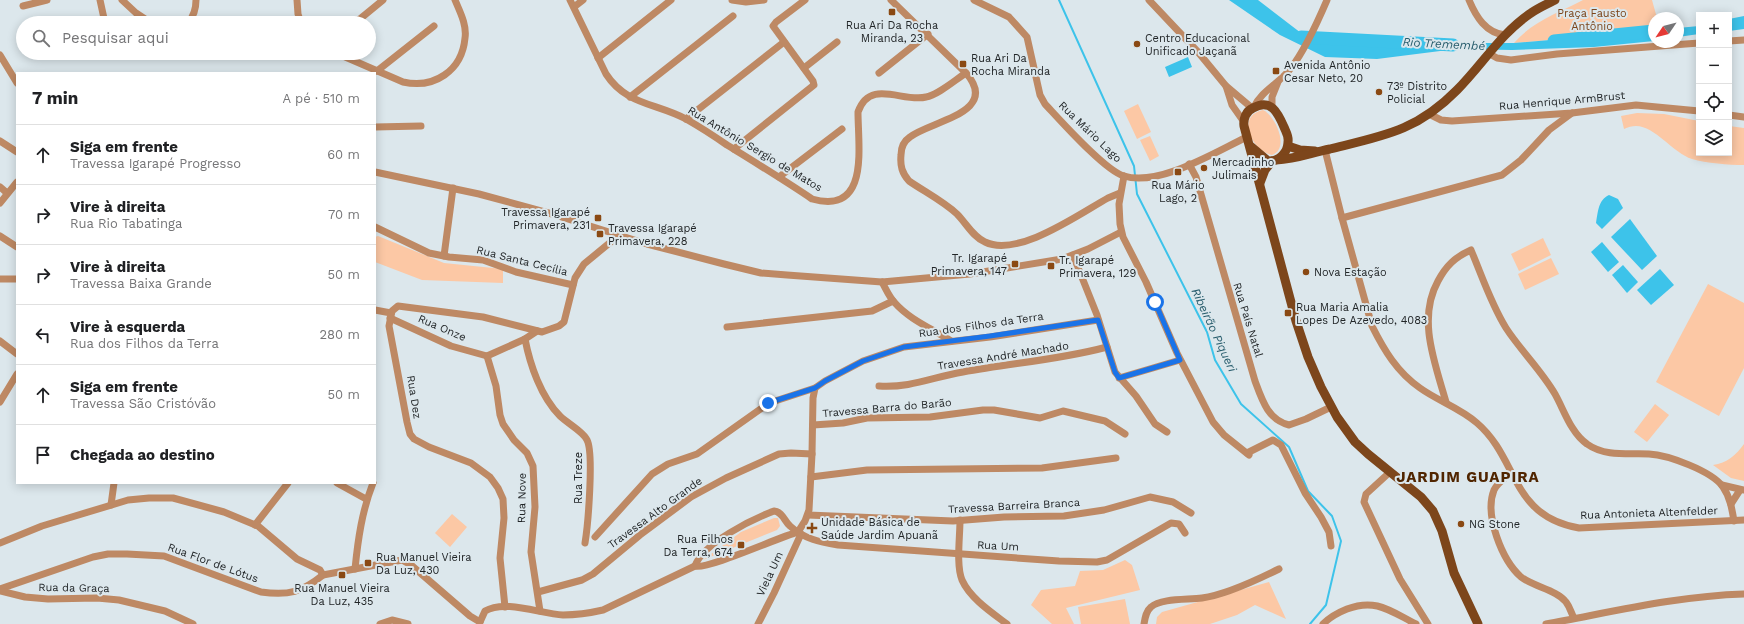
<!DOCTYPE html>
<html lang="pt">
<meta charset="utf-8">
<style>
:root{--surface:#fff;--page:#f6f6f6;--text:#202124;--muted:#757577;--line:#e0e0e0}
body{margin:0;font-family:"Work Sans",sans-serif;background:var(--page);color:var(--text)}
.controls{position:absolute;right:12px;top:12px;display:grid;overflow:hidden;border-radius:0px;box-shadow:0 2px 10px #0003}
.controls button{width:36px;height:36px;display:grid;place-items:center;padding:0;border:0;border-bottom:1px solid var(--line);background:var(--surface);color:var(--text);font:20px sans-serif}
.compass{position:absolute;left:1648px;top:12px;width:36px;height:36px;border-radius:50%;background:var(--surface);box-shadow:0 2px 10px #0003;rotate:235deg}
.stop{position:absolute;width:12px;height:12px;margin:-9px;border:3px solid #1a73e8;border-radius:50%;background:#fff}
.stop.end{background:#1a73e8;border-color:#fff;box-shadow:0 1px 4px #0008}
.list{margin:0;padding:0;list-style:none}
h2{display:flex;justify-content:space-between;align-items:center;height:52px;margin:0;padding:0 16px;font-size:17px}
h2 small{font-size:13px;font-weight:400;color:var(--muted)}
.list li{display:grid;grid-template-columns:26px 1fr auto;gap:12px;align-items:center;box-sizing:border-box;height:60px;padding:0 16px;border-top:1px solid var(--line)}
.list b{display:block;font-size:15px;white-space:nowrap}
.list p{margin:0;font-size:13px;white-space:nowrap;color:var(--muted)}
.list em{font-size:13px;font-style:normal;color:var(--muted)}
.icon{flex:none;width:22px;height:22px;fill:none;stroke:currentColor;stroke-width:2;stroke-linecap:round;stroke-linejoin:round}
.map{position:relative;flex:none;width:1744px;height:624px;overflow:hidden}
.search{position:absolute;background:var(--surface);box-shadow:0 2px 10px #0003;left:16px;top:16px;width:360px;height:44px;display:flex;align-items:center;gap:10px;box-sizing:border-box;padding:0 14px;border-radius:22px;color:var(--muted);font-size:15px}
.panel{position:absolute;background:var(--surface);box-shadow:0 2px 10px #0003;left:16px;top:72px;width:360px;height:412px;border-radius:0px}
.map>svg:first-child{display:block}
</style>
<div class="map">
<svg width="1744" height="624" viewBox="0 0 1744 624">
<rect width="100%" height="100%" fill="#dce7ec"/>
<g fill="#fcc8a5">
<path d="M 1583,0 L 1652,0 L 1657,18 L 1654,18 L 1654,31 L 1593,39 L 1550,40 L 1514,43 C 1533,21 1558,13 1583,0 Z"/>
<path d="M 1138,104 L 1151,132 L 1137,139 L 1124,111 Z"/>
<path d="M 1263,110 C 1276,116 1290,149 1272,155 C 1252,151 1235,116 1263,110 Z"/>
<path d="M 1637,113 L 1664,114 L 1699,121 L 1699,153 L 1729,153 L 1729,126 L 1744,128 L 1744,165 C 1729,165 1706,163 1692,159 C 1673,153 1655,126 1636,126 C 1632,126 1628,127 1624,129 L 1621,116 Z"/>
<path d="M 1150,136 L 1159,156 L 1150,161 L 1140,140 Z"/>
<path d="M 378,236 L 444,263 L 503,269 L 503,283 L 422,280 L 375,262 L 375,237 Z"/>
<path d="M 1543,238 L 1551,255 L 1519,271 L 1511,254 Z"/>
<path d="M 1551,258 L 1559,274 L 1525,290 L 1518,274 Z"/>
<path d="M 1708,284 L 1744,303 L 1744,368 L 1719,416 L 1656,382 Z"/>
<path d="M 1655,404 L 1669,415 L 1647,442 L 1634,432 Z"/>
<path d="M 1744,444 L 1744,481 L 1731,478 L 1713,465 C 1727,463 1736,455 1744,444 Z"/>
<path d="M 452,514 L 467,527 L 450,547 L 435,533 Z"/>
<path d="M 774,518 L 778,518 L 780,526 L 777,530 L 703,560 L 741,532 Z"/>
<path d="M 1125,560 L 1132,565 L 1140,590 L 1066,608 L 1074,624 L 1052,624 L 1031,605 L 1041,590 L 1075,586 L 1080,571 L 1103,570 Z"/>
<path d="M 1269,582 L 1286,619 L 1255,605 L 1237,615 L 1210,624 L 1156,624 L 1157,617 L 1162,612 Z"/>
<path d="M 1125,599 L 1130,624 L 1081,624 L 1078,607 Z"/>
</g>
<g fill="#3dc3ea">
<path d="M 1229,0 L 1258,0 L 1301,33 L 1338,44 L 1398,47 L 1451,43 L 1514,43 L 1550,40 L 1593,39 L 1654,31 L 1654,41 L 1594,47 L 1512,50 L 1456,49 L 1377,59 L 1325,57 L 1280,35 Z"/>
<path d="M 1744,16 L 1744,29 L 1729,31 L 1729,19 Z"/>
<path d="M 1699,26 L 1699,34 L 1678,37 L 1678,28 Z"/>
<path d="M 1188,57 L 1192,67 L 1169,77 L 1165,67 Z"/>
<path d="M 1609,195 L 1618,199 L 1623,208 L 1602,229 L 1596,223 C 1598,212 1598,200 1609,195 Z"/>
<path d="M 1630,219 L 1657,256 L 1642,270 L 1611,237 Z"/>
<path d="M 1602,242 L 1619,262 L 1608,272 L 1591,252 Z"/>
<path d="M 1623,265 L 1638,282 L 1627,293 L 1612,275 Z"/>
<path d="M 1660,269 L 1674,285 L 1651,305 L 1637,290 Z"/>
</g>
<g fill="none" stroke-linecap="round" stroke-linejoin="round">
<path stroke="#3dc3ea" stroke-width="2" d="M 1059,0 L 1134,166 L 1137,194 L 1207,332 L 1215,360 L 1241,404 L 1289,447 L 1308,491 L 1332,516 L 1341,541 L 1326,605 L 1310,624"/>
<g stroke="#3dc3ea" stroke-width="13">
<path d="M 1301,37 L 1453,45"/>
<path d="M 1554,41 L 1654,31"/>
</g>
<g stroke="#be8964" stroke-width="7">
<path d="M 100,0 L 105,23"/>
<path d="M 122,0 L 136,13 L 151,23"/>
<path d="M 297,0 L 298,14 L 301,23"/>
<path d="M 570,0 L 606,74 C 626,105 656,103 686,119 C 700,127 714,136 727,145 C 756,163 784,180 812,199 C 870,215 858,148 858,112 C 870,78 903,103 926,97 C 938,95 955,80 966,73"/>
<path d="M 732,0 L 746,2 L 764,0"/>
<path d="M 891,0 L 966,73 C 1001,113 930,121 910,137 C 904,141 901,148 901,155 C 900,166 902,173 909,181 C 925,192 943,201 957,214 C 966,223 973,237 985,242 C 1018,258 1079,214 1108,198 L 1120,193"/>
<path d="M 974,0 L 1009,17 L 1027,37 L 1040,95 L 1045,104 C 1060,120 1105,171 1124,176 C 1159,187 1215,152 1247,137"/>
<path d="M 1149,0 L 1198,52 L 1226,86 L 1252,108"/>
<path d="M 1469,0 C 1476,17 1486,33 1505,35"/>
<path d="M 23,6 L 47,0"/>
<path d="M 574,7 L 583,0"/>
<path d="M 188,23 C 194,16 196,9 196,0"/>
<path d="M 355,23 L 383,0"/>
<path d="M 1729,41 L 1744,40"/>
<path d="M 336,53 L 403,82 C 434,89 462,71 465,38 C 467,25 460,12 455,0"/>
<path d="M 1488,53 L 1497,58 L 1511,60 L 1557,54 L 1699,43"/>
<path d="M 45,54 L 50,53"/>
<path d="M 0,55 L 17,83"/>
<path d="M 598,58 L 671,0"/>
<path d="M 804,68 L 837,42"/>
<path d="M 377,71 L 434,26"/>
<path d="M 879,73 L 928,34"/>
<path d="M 1226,86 L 1232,105 L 1244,122"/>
<path d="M 630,97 L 733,16"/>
<path d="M 1254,107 C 1262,90 1280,83 1291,68 C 1305,50 1318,21 1327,0"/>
<path d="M 1272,107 L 1272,97 L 1278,82"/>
<path d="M 1429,114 L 1441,120 L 1452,121 L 1572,113 L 1636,105 L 1699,111"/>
<path d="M 1729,115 L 1744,117"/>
<path d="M 686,119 L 784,42"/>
<path d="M 375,127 L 421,126"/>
<path d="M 0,141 L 17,152"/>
<path d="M 734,149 L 814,85 L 813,81 L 773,26 L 776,22 L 805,0"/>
<path d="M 1325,150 L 1342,218 L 1372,326 C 1384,350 1397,372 1420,388 C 1438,401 1460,408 1477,423 C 1519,459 1510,516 1579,528 L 1744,520"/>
<path d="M 1189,164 L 1196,177 L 1255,381 C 1262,400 1268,420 1289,425 L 1306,419 L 1331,407"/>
<path d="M 375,172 L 479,194 L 552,214 L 647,244 L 724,264 L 761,273 L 787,275 L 882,282 L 970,274 L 1062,259 L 1088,249 L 1121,232"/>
<path d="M 1124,176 L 1119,204 L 1120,224 L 1123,237 L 1146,282 L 1177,353 L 1213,422 L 1224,435 L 1249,455"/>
<path d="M 779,177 L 842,129"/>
<path d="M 0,187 L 7,193"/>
<path d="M 0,203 L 17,182"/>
<path d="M 1342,218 L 1502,175 L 1521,160 L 1549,130 L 1572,113"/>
<path d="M 375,227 L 429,253 L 449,257 L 483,260 L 516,272 L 573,285"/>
<path d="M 0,236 L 17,247"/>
<path d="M 1073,255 L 1097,315 L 1115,372 L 1136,396 L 1155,424 L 1167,432"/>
<path d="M 444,256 L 453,188"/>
<path d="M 0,279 L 17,279"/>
<path d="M 882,282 C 886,289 889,297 895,303 C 910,320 933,329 951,341"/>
<path d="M 375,310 L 391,313"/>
<path d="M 390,318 L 451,346 L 487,356"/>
<path d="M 727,327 L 872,311 L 893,301"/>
<path d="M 537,331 L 525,339 L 487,356 L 496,386 L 500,415 L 503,424 L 514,440 L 527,453 L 533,466 L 535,507 L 531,552 L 540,611"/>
<path d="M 525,339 C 530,365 541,397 560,416 C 567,423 584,432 587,440 C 594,453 588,525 585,543"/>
<path d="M 0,341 L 17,354"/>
<path d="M 1119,378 L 1180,360"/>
<path d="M 879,386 C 911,388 933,377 963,372 C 1011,363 1059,360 1107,347"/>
<path d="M 0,402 L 17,374"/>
<path d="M 1446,402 C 1435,363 1417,319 1438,281 C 1446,266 1455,257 1471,250 C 1482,276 1491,304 1506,328 C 1521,351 1541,370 1555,394 C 1564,410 1571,433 1587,444 C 1605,457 1629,453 1649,454 C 1668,455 1712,471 1723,487 C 1730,497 1732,509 1734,521"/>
<path d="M 813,425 L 843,423 L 867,418 L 930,417 L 983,410 L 994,410 L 1040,418 L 1063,411 L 1105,421 L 1125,434"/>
<path d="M 1247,453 L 1273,440 L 1281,445 L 1305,493 L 1321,517 L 1329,532 L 1331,546"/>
<path d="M 1390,472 L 1366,494 L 1364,502 L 1400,579 L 1428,624"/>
<path d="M 1511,473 C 1505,478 1497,483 1494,490 C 1484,515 1502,560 1521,577 C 1534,587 1557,590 1566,602 C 1570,607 1571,613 1574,618"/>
<path d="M 811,477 L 867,470 L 1042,468 L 1116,458"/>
<path d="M 337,483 L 366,499"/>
<path d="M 1722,485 L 1744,490"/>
<path d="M 1731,504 L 1740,490"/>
<path d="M 111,505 L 114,483"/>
<path d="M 808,515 L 953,521 L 1004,517 L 1064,516 L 1104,510 L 1150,497 L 1173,502 L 1191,513"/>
<path d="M 960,520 C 960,537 956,565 962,580 C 970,598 991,612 1007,624"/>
<path d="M 255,525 L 288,483"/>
<path d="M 595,537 L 652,474 L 668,464 L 697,454 L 769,403 L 815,388"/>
<path d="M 0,543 L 42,526 L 128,500 L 149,498 L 173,498 L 224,512 L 258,526 L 297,559 L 320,570 L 323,575 L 402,560 L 411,565 L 470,616 L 480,622"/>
<path d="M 695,566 C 703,543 753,519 774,511 C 783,512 784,521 790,526 C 804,539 820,542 838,545 L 1059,561 L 1097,562 L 1107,560 L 1171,523 L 1179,524 L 1185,533"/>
<path d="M 355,569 C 358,539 362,511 373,483"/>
<path d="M 0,589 L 93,557 L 108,554 L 127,554 L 164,556 L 261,592 C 289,596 302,592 323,575"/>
<path d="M 0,591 L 25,597 L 48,599 L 97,598 L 119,600 L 165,611 L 193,624"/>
<path d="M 538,592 L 582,580 L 593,574 L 640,535 L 691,497 L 726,478 L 779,454 L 791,453 L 812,454"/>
<path d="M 505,607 L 500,558 L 504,518 L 503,499 L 498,488 L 490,477 L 471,463 L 429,447 L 414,439 L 410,434 L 407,422 L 389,326 L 392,311 L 398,306 L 483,317 L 542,332 L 559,326 L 564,322 L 575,278 L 584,264 L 618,236"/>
<path d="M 480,622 L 485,611 C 505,599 541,614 563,615 C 576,615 590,613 603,610 L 695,566 C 707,570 779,537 798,532 L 805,521 L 809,510 L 812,454 L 813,398 L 815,388 L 825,381 L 863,361 L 904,347 L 990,337 L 1098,320"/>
<path d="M 380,624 L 392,620 L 408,624"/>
<path d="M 758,624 L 774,593 L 801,534"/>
<path d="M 1144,624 C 1145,618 1146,611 1151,607 C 1161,598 1188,600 1202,598 C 1226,595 1257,580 1279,569"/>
<path d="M 1323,624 C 1330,617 1337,613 1347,609 C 1376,598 1390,611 1416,624"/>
<path d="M 1546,624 C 1612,612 1677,596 1744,594"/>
</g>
<g stroke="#7d461b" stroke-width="9">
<path d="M 1249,145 L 1268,161 C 1279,162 1288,152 1288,142 C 1289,136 1286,132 1284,127 C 1278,113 1271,98 1253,108 C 1246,111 1243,119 1244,126 L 1296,321 L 1308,357 L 1321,387 L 1337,417 L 1355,442 L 1368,454 L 1421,497 L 1433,511 L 1442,531 L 1454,573 L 1478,624"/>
<path d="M 1288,146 L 1300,150 L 1315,151"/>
<path d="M 1276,160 C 1297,159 1310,153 1330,149 C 1383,136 1417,131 1457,90 C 1482,65 1501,33 1531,13 C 1538,8 1547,4 1555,0"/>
<path d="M 1260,183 L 1265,170 L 1272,161"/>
</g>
</g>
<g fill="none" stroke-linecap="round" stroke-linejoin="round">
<path stroke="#1a73e8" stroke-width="5" d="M 768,403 L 815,388 L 825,381 L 863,361 L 904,347 L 990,336 L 1098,320 L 1115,372 L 1119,378 L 1180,360 L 1155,302"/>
</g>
<g fill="#8a4913" stroke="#dce7ec" stroke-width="1.5">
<rect x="888" y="8" width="8" height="8" rx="2"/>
<circle cx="1137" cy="44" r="4"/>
<rect x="959" y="60" width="8" height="8" rx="2"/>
<rect x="1272" y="67" width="8" height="8" rx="2"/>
<circle cx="1379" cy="92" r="4"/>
<circle cx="1204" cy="168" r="4"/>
<rect x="1174" y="168" width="8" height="8" rx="2"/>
<rect x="594" y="214" width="8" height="8" rx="2"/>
<rect x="596" y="230" width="8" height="8" rx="2"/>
<rect x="1011" y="260" width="8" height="8" rx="2"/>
<rect x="1047" y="262" width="8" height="8" rx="2"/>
<circle cx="1306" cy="272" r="4"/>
<rect x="1284" y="309" width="8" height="8" rx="2"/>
<circle cx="1461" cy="524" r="4"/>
<path d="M810 522h4v4h4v4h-4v4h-4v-4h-4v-4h4z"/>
<rect x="737" y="541" width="8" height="8" rx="2"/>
<rect x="364" y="559" width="8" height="8" rx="2"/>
<rect x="338" y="571" width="8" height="8" rx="2"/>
</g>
<g text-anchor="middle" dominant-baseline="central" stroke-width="4" stroke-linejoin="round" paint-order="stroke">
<g font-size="11" fill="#7c461c" stroke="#dce7ec">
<text x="1592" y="13">Praça Fausto<tspan x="1592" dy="13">Antônio</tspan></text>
</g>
<g font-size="11" fill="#222628" stroke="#dce7ec" text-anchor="start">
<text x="892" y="25" text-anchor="middle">Rua Ari Da Rocha<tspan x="892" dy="13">Miranda, 23</tspan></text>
<text x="1145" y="38">Centro Educacional<tspan x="1145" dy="13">Unificado Jaçanã</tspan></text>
<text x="971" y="58">Rua Ari Da<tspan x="971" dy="13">Rocha Miranda</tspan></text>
<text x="1284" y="65">Avenida Antônio<tspan x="1284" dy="13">Cesar Neto, 20</tspan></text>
<text x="1387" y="86">73º Distrito<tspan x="1387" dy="13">Policial</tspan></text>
<text x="1212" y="162">Mercadinho<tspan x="1212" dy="13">Julimais</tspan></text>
<text x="1178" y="185" text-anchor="middle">Rua Mário<tspan x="1178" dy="13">Lago, 2</tspan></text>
<text x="590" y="212" text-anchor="end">Travessa Igarapé<tspan x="590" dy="13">Primavera, 231</tspan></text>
<text x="608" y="228">Travessa Igarapé<tspan x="608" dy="13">Primavera, 228</tspan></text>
<text x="1007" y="258" text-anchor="end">Tr. Igarapé<tspan x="1007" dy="13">Primavera, 147</tspan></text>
<text x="1059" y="260">Tr. Igarapé<tspan x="1059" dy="13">Primavera, 129</tspan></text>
<text x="1314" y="272">Nova Estação</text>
<text x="1296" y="307">Rua Maria Amalia<tspan x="1296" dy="13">Lopes De Azevedo, 4083</tspan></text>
<text x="821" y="522">Unidade Básica de<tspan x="821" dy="13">Saúde Jardim Apuanã</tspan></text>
<text x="1469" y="524">NG Stone</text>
<text x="733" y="539" text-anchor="end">Rua Filhos<tspan x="733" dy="13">Da Terra, 674</tspan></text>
<text x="376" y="557">Rua Manuel Vieira<tspan x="376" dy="13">Da Luz, 430</tspan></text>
<text x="342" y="588" text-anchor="middle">Rua Manuel Vieira<tspan x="342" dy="13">Da Luz, 435</tspan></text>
</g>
<g font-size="11" fill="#222628" stroke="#dce7ec">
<text transform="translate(1562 101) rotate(-5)">Rua Henrique ArmBrust</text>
<text transform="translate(1090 132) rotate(44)">Rua Mário Lago</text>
<text transform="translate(755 149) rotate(31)">Rua Antônio Sergio de Matos</text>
<text transform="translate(522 261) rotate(14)">Rua Santa Cecília</text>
<text transform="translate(1248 320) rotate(73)">Rua País Natal</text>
<text transform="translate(981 325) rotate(-8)">Rua dos Filhos da Terra</text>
<text transform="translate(442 328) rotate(23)">Rua Onze</text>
<text transform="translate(1003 356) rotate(-9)">Travessa André Machado</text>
<text transform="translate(414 397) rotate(81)">Rua Dez</text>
<text transform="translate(887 408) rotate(-5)">Travessa Barra do Barão</text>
<text transform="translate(578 478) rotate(-90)">Rua Treze</text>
<text transform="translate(522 498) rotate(-89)">Rua Nove</text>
<text transform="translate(1014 506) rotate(-3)">Travessa Barreira Branca</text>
<text transform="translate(655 513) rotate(-36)">Travessa Alto Grande</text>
<text transform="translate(1649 513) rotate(-2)">Rua Antonieta Altenfelder</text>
<text transform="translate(998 546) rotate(3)">Rua Um</text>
<text transform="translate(213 563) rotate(20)">Rua Flor de Lótus</text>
<text transform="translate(770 574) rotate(-65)">Viela Um</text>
<text transform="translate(74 588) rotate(1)">Rua da Graça</text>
</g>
<g font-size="12" font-style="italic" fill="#285d6d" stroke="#dce7ec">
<text transform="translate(1444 44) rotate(3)">Rio Tremembé</text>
<text transform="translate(1214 330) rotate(65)">Ribeirão Piqueri</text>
</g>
<g font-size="15" font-weight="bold" letter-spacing="1" fill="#502500" stroke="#dce7ec">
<text x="1468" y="477">JARDIM GUAPIRA</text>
</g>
</g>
</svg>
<div class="controls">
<button>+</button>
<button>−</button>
<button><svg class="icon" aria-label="locate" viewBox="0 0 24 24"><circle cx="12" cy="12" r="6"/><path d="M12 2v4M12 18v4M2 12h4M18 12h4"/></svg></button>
<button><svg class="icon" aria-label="layers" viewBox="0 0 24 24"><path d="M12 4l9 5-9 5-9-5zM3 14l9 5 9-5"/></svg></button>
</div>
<svg class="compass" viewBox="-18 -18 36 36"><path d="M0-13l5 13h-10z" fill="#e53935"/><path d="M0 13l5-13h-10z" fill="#757577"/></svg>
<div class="stop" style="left:1155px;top:302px"></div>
<div class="stop end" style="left:768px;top:403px"></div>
<div class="search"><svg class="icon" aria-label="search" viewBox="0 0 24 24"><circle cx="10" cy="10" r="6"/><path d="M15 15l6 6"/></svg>Pesquisar aqui</div>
<section class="panel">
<h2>7 min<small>A pé · 510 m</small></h2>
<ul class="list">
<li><svg class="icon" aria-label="ahead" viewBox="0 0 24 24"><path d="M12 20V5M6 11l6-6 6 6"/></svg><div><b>Siga em frente</b><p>Travessa Igarapé Progresso</p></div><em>60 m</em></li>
<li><svg class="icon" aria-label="right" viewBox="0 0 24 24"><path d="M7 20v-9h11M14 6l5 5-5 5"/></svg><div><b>Vire à direita</b><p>Rua Rio Tabatinga</p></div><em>70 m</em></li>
<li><svg class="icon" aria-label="right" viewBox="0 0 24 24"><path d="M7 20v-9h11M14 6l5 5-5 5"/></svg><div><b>Vire à direita</b><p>Travessa Baixa Grande</p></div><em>50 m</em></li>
<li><svg class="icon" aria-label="left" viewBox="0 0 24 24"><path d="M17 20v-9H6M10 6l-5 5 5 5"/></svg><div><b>Vire à esquerda</b><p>Rua dos Filhos da Terra</p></div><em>280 m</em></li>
<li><svg class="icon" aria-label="ahead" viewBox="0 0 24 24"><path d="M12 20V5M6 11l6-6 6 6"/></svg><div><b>Siga em frente</b><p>Travessa São Cristóvão</p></div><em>50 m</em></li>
<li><svg class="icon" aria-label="arrive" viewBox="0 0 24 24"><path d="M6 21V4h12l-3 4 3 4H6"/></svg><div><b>Chegada ao destino</b></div></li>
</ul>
</section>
</div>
